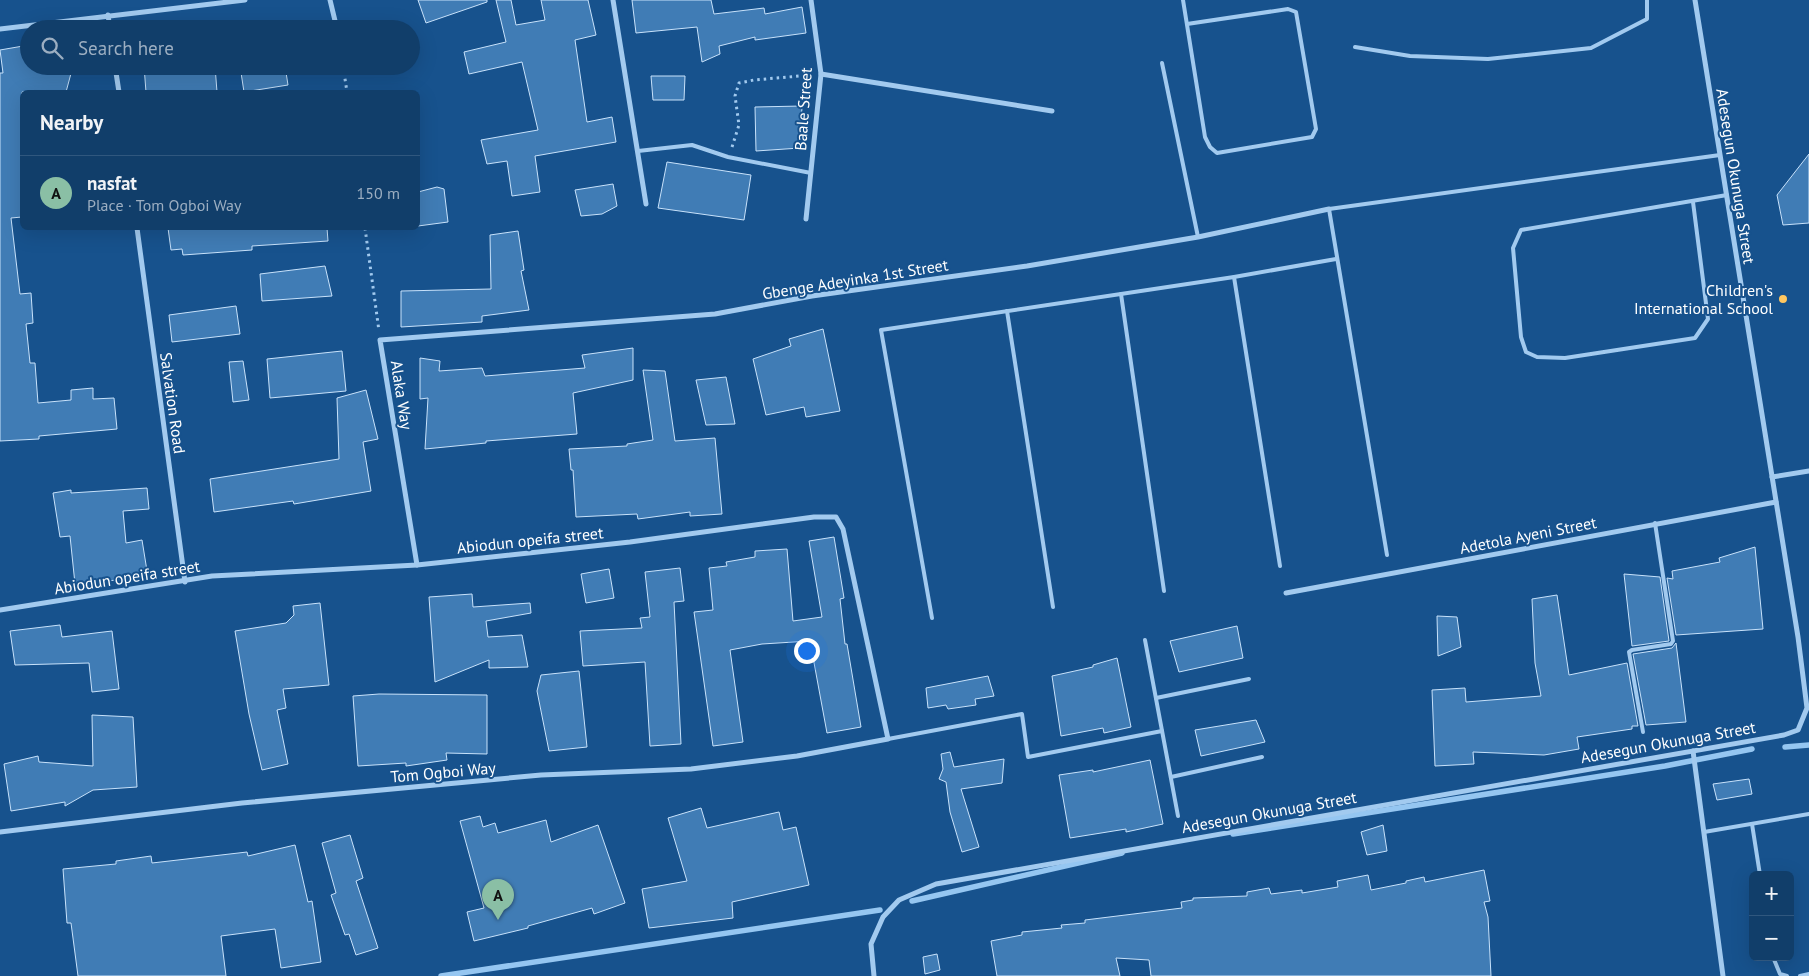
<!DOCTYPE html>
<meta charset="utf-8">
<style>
:root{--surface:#113e6a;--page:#1e4972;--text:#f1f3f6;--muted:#9caec1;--line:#30577e;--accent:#8abfa5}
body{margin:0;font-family:"PT Sans",sans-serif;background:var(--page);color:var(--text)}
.controls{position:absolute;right:15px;bottom:15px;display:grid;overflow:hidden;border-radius:8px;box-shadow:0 5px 20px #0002}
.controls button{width:45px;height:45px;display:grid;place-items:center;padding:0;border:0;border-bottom:1px solid var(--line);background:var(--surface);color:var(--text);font:25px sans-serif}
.you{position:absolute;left:806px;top:650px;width:18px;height:18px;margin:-12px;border:4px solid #fff;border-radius:50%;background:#1a73e8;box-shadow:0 0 0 8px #1a73e833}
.badge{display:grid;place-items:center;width:32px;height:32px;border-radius:50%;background:var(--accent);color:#111;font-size:16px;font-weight:700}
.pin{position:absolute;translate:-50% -41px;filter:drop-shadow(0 1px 2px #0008)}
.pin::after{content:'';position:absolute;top:26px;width:18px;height:15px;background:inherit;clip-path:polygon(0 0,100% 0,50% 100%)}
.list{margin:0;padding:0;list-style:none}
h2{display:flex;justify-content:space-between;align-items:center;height:65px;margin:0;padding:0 20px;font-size:21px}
h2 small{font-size:16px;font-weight:400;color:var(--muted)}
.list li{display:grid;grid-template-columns:32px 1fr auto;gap:15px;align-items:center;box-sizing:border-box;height:75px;padding:0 20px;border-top:1px solid var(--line)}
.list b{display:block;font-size:19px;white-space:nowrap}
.list p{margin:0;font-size:16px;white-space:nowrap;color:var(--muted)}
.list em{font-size:16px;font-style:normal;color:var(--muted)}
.icon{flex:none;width:28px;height:28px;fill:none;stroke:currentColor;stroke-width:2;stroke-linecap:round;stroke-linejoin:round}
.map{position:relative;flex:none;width:1809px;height:976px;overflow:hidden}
.search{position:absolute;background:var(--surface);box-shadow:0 5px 20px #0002;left:20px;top:20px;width:400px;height:55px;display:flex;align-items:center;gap:12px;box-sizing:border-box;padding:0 18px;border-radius:28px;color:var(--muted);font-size:19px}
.panel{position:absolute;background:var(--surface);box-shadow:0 5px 20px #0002;left:20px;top:90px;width:400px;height:140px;border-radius:8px}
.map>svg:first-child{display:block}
</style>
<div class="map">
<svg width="1809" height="976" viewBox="0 0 1809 976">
<rect width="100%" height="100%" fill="#17528d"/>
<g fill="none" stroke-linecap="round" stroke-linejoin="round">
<g stroke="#95c6f1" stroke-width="5.5">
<path d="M 1785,747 L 1809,745"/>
<path d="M 1233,834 L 1665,766 L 1752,749"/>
<path d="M 912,901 L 1122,853"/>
<path d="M 441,976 L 880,910"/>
</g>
</g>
<g fill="#407cb5" stroke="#c8e2fb">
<path d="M 418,0 L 487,0 L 487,2 L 426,23 Z"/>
<path d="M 496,0 L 511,0 L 516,25 L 545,20 L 541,0 L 588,0 L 596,35 L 575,40 L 587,122 L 612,117 L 616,142 L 535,156 L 540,192 L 512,196 L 507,161 L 487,164 L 481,140 L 538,130 L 522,62 L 469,74 L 464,52 L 506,42 Z"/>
<path d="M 632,0 L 711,0 L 714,14 L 764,8 L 765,14 L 802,7 L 806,33 L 755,40 L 755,37 L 719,46 L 720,54 L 702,62 L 697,27 L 636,33 Z"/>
<path d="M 29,45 L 29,66 L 73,66 L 66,92 L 22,92 L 22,217 L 11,218 L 20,294 L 31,293 L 33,323 L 26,324 L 30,363 L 35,363 L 38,403 L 71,400 L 71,390 L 93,388 L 93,399 L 114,398 L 117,429 L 39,436 L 39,439 L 0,441 L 0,73 L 3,73 L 0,50 Z"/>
<path d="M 144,66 L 215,66 L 217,92 L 146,92 Z"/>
<path d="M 240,66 L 285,66 L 288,85 L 244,92 Z"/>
<path d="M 651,76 L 685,76 L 684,100 L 653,100 Z"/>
<path d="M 802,106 L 800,148 L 756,151 L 755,107 Z"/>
<path d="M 1809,154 L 1809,223 L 1783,225 L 1777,195 Z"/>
<path d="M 667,162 L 751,175 L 744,220 L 658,208 Z"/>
<path d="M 613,184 L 617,206 L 602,214 L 581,216 L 575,190 Z"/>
<path d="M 437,187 L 444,189 L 448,222 L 418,226 L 418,192 Z"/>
<path d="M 168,228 L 327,228 L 328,241 L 252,246 L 252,250 L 183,255 L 182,249 L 171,250 Z"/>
<path d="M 518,231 L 524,270 L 521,271 L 529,310 L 482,316 L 482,322 L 401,327 L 401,291 L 491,289 L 490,235 Z"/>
<path d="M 325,266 L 332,296 L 262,301 L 260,274 Z"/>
<path d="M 236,306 L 240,334 L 172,342 L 169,315 Z"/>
<path d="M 823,329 L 840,411 L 806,417 L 804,407 L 766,415 L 753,359 L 791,346 L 789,339 Z"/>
<path d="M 633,348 L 633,380 L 573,393 L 577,434 L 486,441 L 486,443 L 425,449 L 428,398 L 420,399 L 420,358 L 440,361 L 439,371 L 482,368 L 485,376 L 585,368 L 582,355 Z"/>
<path d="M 342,351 L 346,391 L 270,398 L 267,359 Z"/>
<path d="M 243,361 L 249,400 L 233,402 L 229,362 Z"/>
<path d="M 643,370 L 665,371 L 675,441 L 715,438 L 722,514 L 690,516 L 690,512 L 638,519 L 637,514 L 576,517 L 573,470 L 571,470 L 569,449 L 627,446 L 627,444 L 653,440 Z"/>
<path d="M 726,377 L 735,424 L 706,425 L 696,380 Z"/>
<path d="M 366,390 L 378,439 L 363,442 L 371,491 L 294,504 L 293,501 L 214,512 L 210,479 L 339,459 L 337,398 Z"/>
<path d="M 147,488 L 149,509 L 123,511 L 126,543 L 142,540 L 148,577 L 75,584 L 70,536 L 60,537 L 53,493 L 71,490 L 71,493 Z"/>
<path d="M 834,537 L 844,598 L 840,599 L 845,644 L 847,644 L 861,727 L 827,733 L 810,641 L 762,644 L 730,650 L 743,742 L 713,746 L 694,612 L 713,610 L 709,568 L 727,566 L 726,562 L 755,557 L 755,551 L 787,549 L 793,621 L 822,617 L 809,541 Z"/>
<path d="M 1755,547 L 1763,629 L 1676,635 L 1667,578 L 1673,579 L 1672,571 L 1720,562 L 1719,558 Z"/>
<path d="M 680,568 L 684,601 L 674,602 L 681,744 L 650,746 L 645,662 L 583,666 L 580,631 L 642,628 L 640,618 L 650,617 L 645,572 Z"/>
<path d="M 609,569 L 614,598 L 586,603 L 581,574 Z"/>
<path d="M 1624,574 L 1660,577 L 1669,641 L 1632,646 Z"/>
<path d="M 472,594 L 473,607 L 530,603 L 531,613 L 486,621 L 488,637 L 522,635 L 528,667 L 489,668 L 489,660 L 435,682 L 429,597 Z"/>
<path d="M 1557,595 L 1569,675 L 1627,663 L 1638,726 L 1632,726 L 1632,729 L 1577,737 L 1579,749 L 1544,755 L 1473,752 L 1474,764 L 1435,766 L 1432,690 L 1465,688 L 1466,702 L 1541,696 L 1535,663 L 1532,599 Z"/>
<path d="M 320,603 L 329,685 L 283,689 L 286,708 L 277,710 L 288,764 L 262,770 L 249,714 L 235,631 L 286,623 L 294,615 L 293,606 Z"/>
<path d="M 1437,616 L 1457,617 L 1461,647 L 1438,656 Z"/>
<path d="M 60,625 L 62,637 L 112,631 L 119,689 L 92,692 L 89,663 L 15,665 L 10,631 Z"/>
<path d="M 1237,626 L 1243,658 L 1179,672 L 1170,641 Z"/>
<path d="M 1676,643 L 1686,722 L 1646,725 L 1633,654 L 1672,648 Z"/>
<path d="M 1117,658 L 1131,727 L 1104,733 L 1103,728 L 1061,736 L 1052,676 L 1093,667 L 1093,665 Z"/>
<path d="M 579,671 L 587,747 L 549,751 L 537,691 L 541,675 Z"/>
<path d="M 988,676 L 994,696 L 975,699 L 976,705 L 948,709 L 946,705 L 928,708 L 926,688 Z"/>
<path d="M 379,694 L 487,695 L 487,754 L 446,753 L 447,760 L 406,766 L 406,763 L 358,766 L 353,696 Z"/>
<path d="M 92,715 L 133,717 L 137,787 L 93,790 L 65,806 L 65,802 L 11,811 L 4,764 L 38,756 L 39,762 L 93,766 Z"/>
<path d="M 1256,720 L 1265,742 L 1201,756 L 1195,730 Z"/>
<path d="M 950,752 L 954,767 L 1004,759 L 1002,783 L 961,789 L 979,847 L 962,852 L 950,812 L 946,782 L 939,779 L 943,769 L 941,754 Z"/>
<path d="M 1150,760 L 1163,824 L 1126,832 L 1126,829 L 1070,838 L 1059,775 L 1093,770 L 1093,772 Z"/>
<path d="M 1749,779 L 1752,794 L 1717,800 L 1713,784 Z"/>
<path d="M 701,808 L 707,828 L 779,812 L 783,830 L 796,827 L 809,885 L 732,902 L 733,918 L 649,928 L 642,889 L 687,881 L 668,818 Z"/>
<path d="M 480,816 L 483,827 L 495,823 L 498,833 L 546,820 L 551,842 L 598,825 L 625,903 L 594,914 L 592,908 L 528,926 L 528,928 L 474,941 L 467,912 L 484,908 L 460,821 Z"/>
<path d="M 1383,825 L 1387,851 L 1367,855 L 1361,832 Z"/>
<path d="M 350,835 L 363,878 L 356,881 L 378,948 L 356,955 L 349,934 L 345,935 L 331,895 L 336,893 L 322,843 Z"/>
<path d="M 295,845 L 308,902 L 312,901 L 321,962 L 281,968 L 275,929 L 221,936 L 226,976 L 78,976 L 71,923 L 67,923 L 63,869 L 116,864 L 116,861 L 151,856 L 152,863 L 247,852 L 248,856 Z"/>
<path d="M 1484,870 L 1490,901 L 1484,902 L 1488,917 L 1491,976 L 1151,976 L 1149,960 L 1116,958 L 1120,976 L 997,976 L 991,941 L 1022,935 L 1022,932 L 1062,928 L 1061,925 L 1085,923 L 1085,920 L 1182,908 L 1181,902 L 1193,900 L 1193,898 L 1247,896 L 1247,892 L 1269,888 L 1271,894 L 1302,890 L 1302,893 L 1338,887 L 1337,881 L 1368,875 L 1371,890 L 1406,883 L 1406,881 L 1424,877 L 1425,882 Z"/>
<path d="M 937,954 L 940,970 L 925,974 L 923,957 Z"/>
</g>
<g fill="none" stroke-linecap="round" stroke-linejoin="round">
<g stroke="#a2caef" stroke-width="3" stroke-dasharray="2.5 4" stroke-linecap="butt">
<path d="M 343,66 L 347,92"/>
<path d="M 732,147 L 739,125 L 735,96 L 739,83 L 754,80 L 811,75"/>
<path d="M 365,228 L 379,331"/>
</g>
<g stroke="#a2caef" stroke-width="4">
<path d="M 1183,0 L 1205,137 L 1210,147 L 1217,153 L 1312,137 L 1316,129 L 1296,12 L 1288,9 L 1187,24"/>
<path d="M 1355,47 L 1410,56 L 1488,59 L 1591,48 L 1647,19 L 1647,0"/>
<path d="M 1162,63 L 1198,237"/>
<path d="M 638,151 L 692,145 L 728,157 L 811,173"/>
<path d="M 1693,202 L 1708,319 L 1695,338 L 1565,358 L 1537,357 L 1526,352 L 1521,337 L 1513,248 L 1521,230 L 1727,195"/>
<path d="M 1234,277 L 1280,566"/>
<path d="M 1121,294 L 1164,591"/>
<path d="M 1007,311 L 1053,607"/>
<path d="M 1387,555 L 1329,209 L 1720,155"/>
<path d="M 932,618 L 881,330 L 1234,277 L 1336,259"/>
<path d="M 1145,640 L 1178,816"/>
<path d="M 1156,698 L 1249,679"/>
<path d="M 1643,732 L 1629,652 L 1632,650 L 1671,644 L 1673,641 L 1655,523"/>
<path d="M 888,739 L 1022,714 L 1028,757 L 1162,731"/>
<path d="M 1171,777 L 1262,757"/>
<path d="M 1752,824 L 1760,875"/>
<path d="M 1704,832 L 1809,814"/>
<path d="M 1773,957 L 1780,974 L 1787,976"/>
<path d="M 1800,976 L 1809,974"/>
</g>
<g stroke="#a2caef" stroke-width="5">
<path d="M 330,0 L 337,29"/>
<path d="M 613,0 L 646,204"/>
<path d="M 108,15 L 110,29"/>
<path d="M 0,29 L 245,0"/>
<path d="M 115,66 L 119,92"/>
<path d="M 821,74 L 1052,111"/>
<path d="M 806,219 L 821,74 L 811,0"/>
<path d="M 137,228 L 185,582"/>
<path d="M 1772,477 L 1809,471"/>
<path d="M 417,565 L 380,340 L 715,314 L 812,296 L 1027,266 L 1198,237 L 1329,209"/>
<path d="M 1286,593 L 1776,502"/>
<path d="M 0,610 L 212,576 L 417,565 L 630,542 L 814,517 L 836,517 L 843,529 L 888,739 L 797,756 L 691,769 L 541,775 L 242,803 L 0,832"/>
<path d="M 1693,751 L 1723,976"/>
<path d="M 874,976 L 871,944 L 883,917 L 899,900 L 936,884 L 1784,735 L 1798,730 L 1807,708 L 1798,637 L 1695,0"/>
</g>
</g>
<circle fill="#ffc760" stroke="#17528d" stroke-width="2" cx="1783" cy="299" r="5"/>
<g text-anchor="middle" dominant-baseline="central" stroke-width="4" stroke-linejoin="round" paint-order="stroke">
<g font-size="16" fill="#fff" stroke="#17528d">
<text transform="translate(803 109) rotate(-86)">Baale Street</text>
<text transform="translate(1736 176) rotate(81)">Adesegun Okunuga Street</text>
<text transform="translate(855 279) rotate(-9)">Gbenge Adeyinka 1st Street</text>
<text transform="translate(402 395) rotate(81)">Alaka Way</text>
<text transform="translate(173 403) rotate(82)">Salvation Road</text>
<text transform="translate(1528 535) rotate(-11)">Adetola Ayeni Street</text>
<text transform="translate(530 540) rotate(-6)">Abiodun opeifa street</text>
<text transform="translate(127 577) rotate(-9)">Abiodun opeifa street</text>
<text transform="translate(1668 742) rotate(-10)">Adesegun Okunuga Street</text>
<text transform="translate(443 772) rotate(-5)">Tom Ogboi Way</text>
<text transform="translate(1269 812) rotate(-10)">Adesegun Okunuga Street</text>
</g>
<g font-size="16" fill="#fff" stroke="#17528d" text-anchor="end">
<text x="1773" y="290">Children's<tspan x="1773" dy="18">International School</tspan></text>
</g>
</g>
</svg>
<div class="controls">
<button>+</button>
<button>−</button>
</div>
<div class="you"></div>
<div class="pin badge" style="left:498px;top:920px">A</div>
<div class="search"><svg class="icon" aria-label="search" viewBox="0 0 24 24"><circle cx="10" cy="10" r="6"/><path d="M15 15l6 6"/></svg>Search here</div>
<section class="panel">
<h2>Nearby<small></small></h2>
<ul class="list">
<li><span class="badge">A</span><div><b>nasfat</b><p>Place · Tom Ogboi Way</p></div><em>150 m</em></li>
</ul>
</section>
</div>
